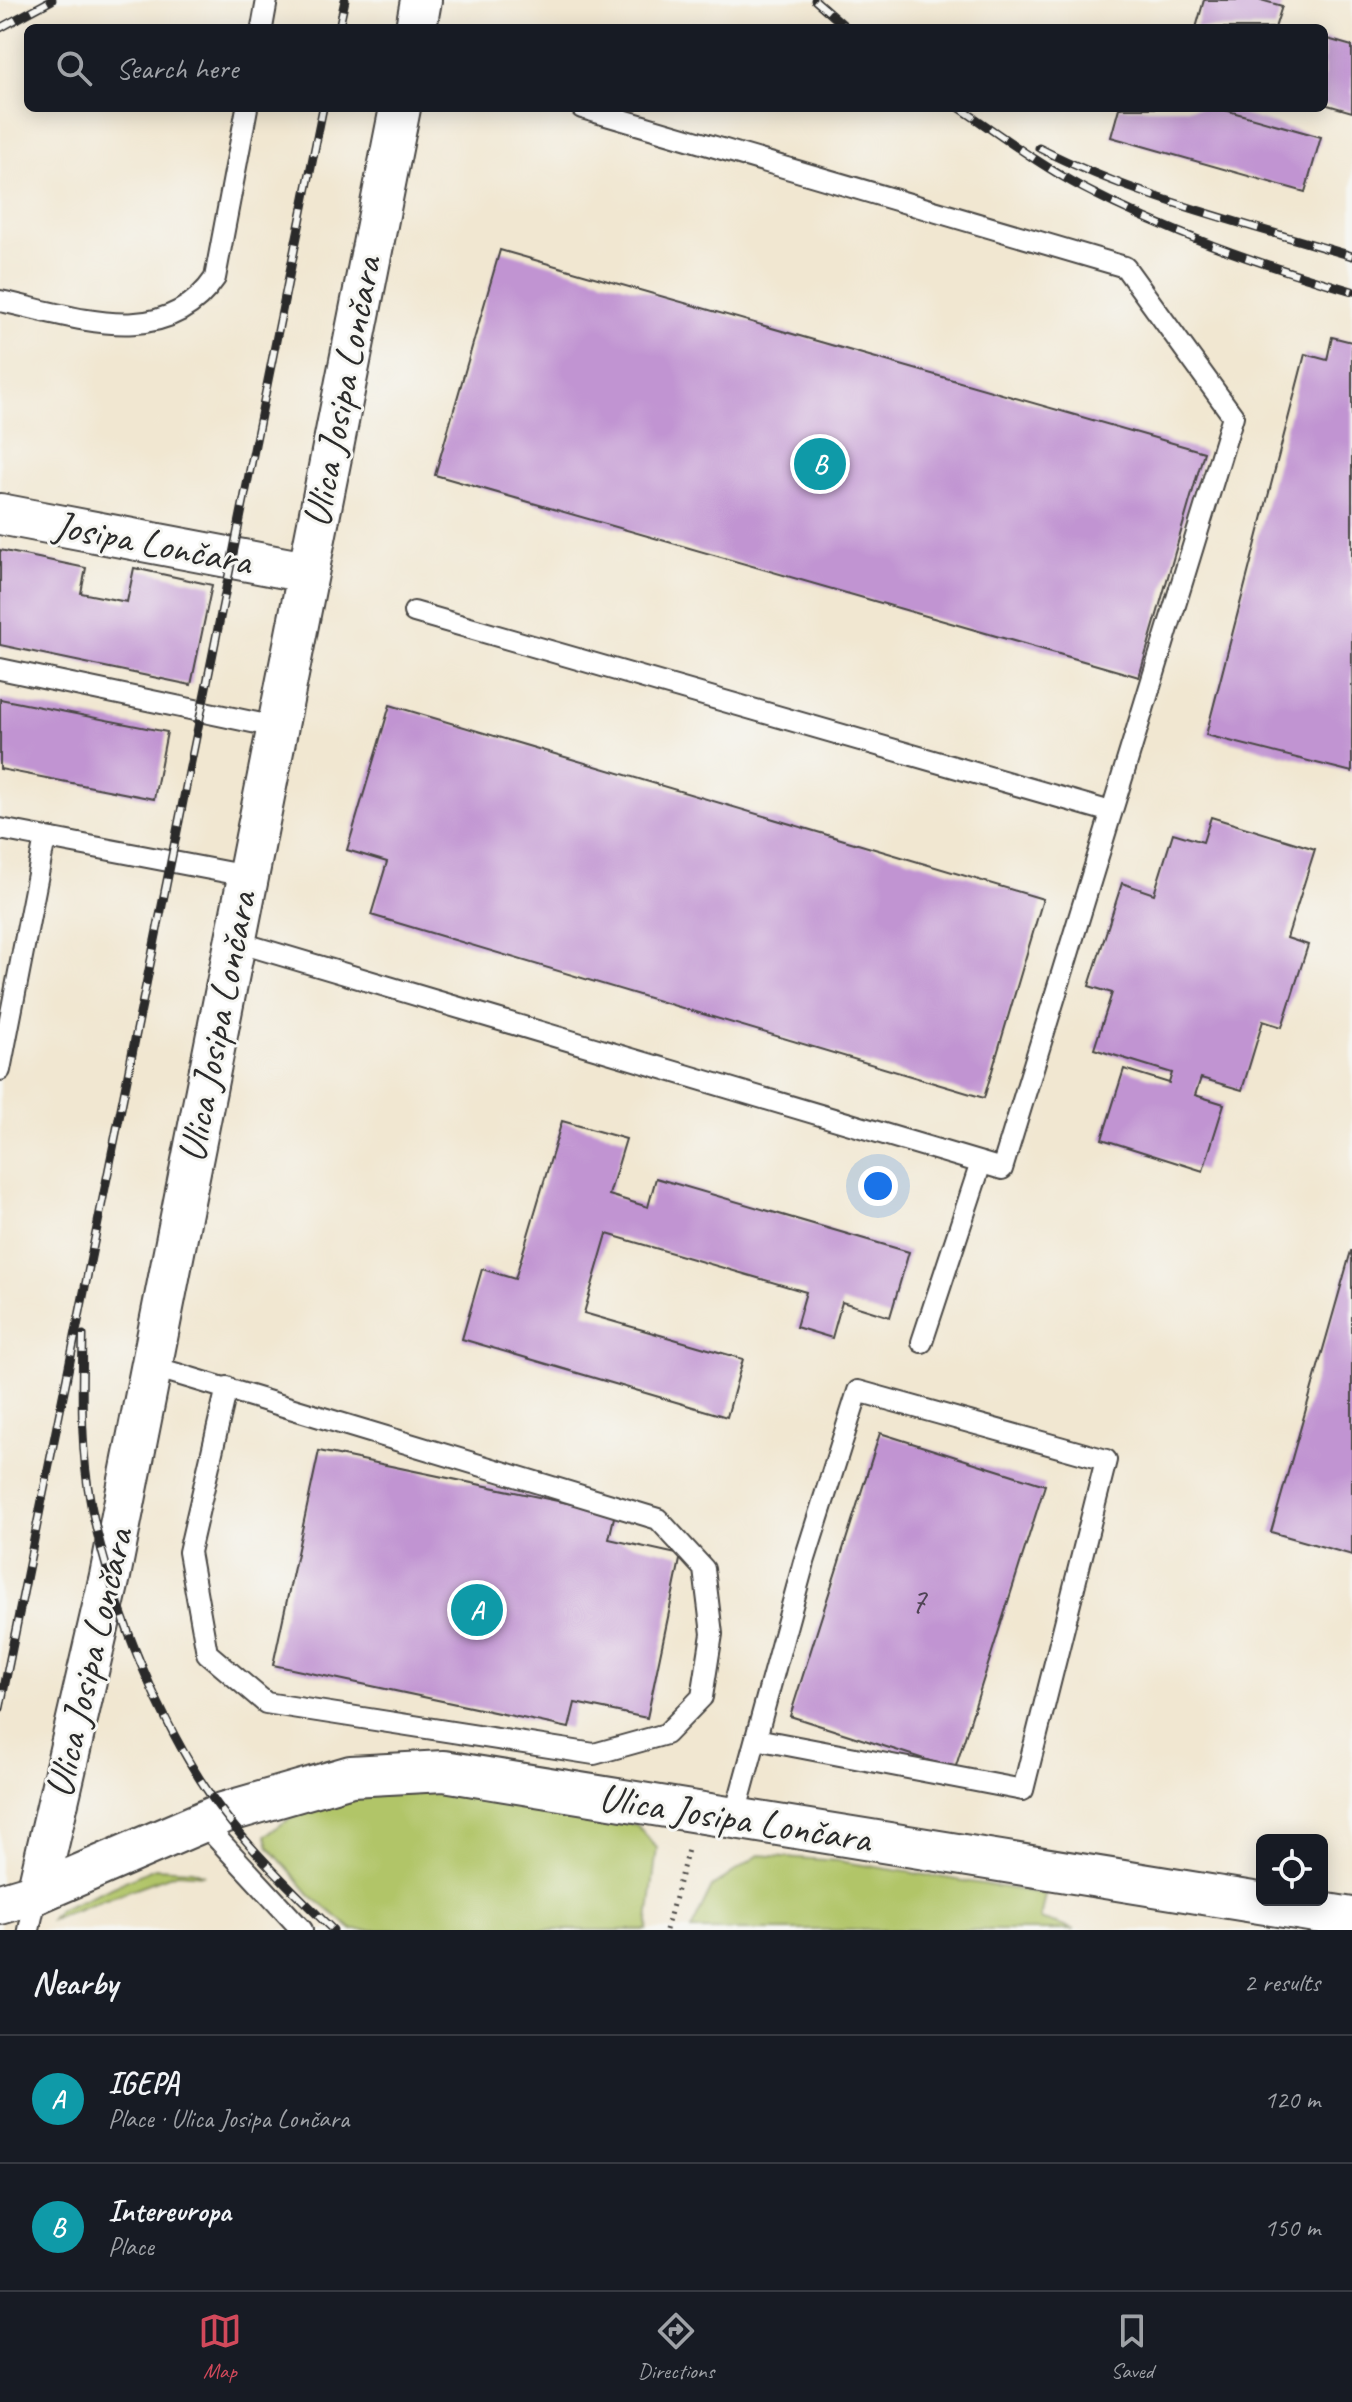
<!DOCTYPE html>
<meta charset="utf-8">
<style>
:root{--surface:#171b24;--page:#20242c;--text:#f1f3f6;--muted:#9ea1a6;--line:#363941;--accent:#d1495b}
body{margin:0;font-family:Caveat,sans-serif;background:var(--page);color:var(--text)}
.controls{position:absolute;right:24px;bottom:24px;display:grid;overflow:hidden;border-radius:12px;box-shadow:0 4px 20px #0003}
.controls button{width:72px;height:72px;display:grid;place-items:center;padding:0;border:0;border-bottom:2px solid var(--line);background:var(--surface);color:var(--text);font:40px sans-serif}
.you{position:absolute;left:878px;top:1186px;width:28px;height:28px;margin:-20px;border:6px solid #fff;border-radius:50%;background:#1a73e8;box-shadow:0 0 0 12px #1a73e833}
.badge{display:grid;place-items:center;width:52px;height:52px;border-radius:50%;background:var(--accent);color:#fff;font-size:26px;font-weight:700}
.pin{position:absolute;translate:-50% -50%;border:4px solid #fff;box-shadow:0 2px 8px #0006}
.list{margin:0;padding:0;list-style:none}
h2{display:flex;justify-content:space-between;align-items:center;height:104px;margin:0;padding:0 32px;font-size:34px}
h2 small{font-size:26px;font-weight:400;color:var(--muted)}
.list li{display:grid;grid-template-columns:52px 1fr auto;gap:24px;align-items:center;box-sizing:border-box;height:128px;padding:0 32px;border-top:2px solid var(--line)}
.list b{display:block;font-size:30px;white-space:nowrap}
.list p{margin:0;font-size:26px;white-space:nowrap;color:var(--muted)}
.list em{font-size:26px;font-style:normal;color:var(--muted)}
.icon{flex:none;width:44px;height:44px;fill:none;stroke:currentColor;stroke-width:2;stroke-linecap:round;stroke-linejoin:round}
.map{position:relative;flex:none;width:1352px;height:1930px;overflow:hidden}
.search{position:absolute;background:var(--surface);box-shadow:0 4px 20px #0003;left:24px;right:24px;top:24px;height:88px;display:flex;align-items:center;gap:20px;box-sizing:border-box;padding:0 28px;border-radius:12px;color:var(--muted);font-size:30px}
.sheet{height:360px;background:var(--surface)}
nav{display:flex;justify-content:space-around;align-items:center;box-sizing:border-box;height:112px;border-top:2px solid var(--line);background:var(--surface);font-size:22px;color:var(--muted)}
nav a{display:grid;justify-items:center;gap:4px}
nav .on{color:var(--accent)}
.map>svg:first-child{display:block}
</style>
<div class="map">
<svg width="1352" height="1930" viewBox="0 0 1352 1930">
<rect width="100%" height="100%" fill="#f6f6f2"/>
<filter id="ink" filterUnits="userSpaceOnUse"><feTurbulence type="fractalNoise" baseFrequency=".0125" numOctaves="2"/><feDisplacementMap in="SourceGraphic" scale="16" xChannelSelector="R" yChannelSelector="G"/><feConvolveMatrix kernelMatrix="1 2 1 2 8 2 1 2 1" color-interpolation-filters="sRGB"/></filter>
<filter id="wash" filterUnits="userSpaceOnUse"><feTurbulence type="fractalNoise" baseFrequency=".006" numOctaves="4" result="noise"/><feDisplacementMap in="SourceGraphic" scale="32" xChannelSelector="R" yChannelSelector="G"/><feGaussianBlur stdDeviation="1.8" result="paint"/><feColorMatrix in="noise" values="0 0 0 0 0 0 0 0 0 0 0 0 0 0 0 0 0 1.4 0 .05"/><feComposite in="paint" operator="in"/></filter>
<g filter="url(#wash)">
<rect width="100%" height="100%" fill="#f1e7d1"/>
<g fill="#b1c568" stroke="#6e784a" stroke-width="2">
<path d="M 431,1788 L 509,1796 L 637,1825 L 657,1848 L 647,1930 L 353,1930 L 310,1895 L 269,1847 L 266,1835 C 330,1788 354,1792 431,1788 Z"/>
<path d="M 759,1855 L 838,1861 L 1045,1894 L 1040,1919 L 1075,1930 L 691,1930 L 712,1887 Z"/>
<path d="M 155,1868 L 192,1870 L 205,1875 L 177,1873 L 51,1919 L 58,1910 Z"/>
</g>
<g id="blocks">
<g fill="#c194d2">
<path d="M 1204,0 L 1261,0 L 1282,6 L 1275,28 L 1196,28 Z"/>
<path d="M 1324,38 L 1352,46 L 1352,112 L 1324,104 Z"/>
<path d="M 1119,108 L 1218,108 L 1321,137 L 1305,192 L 1111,137 Z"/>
<path d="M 500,250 L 1204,452 L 1139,677 L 435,475 Z"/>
<path d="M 1332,337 L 1352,342 L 1352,772 L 1206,735 L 1305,354 L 1327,360 Z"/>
<path d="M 0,550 L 86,568 L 81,593 L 127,602 L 134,568 L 212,585 L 191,685 L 0,645 Z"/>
<path d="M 0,699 L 167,732 L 154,799 L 0,769 Z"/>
<path d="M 390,705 L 1043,899 L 984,1098 L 371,915 L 387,862 L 347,850 Z"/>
<path d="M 1211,817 L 1315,849 L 1287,938 L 1308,945 L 1282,1027 L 1263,1021 L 1242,1090 L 1201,1078 L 1195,1095 L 1224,1104 L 1203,1171 L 1102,1139 L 1124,1069 L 1169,1083 L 1172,1073 L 1094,1049 L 1112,993 L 1089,986 L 1122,883 L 1154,894 L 1173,833 L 1203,842 Z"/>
<path d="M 562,1121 L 626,1139 L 609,1195 L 648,1207 L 656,1178 L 909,1252 L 890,1317 L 842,1302 L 832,1338 L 796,1327 L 806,1292 L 607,1234 L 584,1313 L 743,1359 L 727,1417 L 462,1339 L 482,1269 L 515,1279 Z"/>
<path d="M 1351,1251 L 1352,1251 L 1352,1555 L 1271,1532 Z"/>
<path d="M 880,1433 L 1045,1485 L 955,1769 L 790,1716 Z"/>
<path d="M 319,1451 L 615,1513 L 609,1539 L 681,1555 L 647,1718 L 575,1703 L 569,1728 L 273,1665 Z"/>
</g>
</g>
</g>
<g filter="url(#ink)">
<use href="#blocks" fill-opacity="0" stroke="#494744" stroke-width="2"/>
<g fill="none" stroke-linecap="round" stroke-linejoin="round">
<g stroke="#494744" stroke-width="24">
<g id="service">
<path d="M 262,28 L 267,0"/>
<path d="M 0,301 C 74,316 164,353 215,278 L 247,108"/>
<path d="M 414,612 L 1111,812"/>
<path d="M 0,669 L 276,727"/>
<path d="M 0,829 L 247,876"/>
<path d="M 234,941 L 1002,1169 L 1233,416 L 1125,267 L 582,108"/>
<path d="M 0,1070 L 45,838"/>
<path d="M 922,1342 L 981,1163"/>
<path d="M 151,1366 L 658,1519 L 704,1569 L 712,1634 L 702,1697 L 666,1734 L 594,1754 L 266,1703 L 207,1653 L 189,1552 L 227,1387"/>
<path d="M 734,1818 L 804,1562 L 858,1391 L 1106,1460 L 1023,1790 L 756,1739"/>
<path d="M 202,1822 L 302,1930"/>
<path d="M 29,1930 L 37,1893"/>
</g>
</g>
<g stroke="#494744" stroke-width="44">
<g id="minor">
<path d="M 416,28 L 421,0"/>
<path d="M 0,514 L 306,572"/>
<path d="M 37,1893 L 110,1576 L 400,108"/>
<path d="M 0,1904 L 37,1893 L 223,1813 L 351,1776 L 444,1771 L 1352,1918"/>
</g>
</g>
<path stroke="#494744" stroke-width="5" stroke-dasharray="2 6" stroke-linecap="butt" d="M 666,1930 L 689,1846"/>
<use href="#service" stroke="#fff" stroke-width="20"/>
<use href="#minor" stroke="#fff" stroke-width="40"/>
<g stroke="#2b2b2b" stroke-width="9">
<g id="rail">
<path d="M 815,0 L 847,28"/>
<path d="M 0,28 L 52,0"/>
<path d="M 339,28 L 345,0"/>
<path d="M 960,108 C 1000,135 1040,165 1083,188 C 1169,233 1259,264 1352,291"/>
<path d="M 1039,148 C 1137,198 1247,224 1352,256"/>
<path d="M 83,1335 C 82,1391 80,1450 91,1505 C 111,1604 163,1735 225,1815 C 257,1857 295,1893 333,1930"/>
<path d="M 0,1708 L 323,108"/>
</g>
</g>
<use href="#rail" stroke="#f6f6f2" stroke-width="6" stroke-dasharray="18" stroke-linecap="butt"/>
</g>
</g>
<g text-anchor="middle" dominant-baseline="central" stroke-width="6" stroke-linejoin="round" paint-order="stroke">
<g font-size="36" fill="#504555">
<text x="918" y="1601">7</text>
</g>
<g font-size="40" fill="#2b2b2b" stroke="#f6f6f2">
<text transform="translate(342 392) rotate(-79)">Ulica Josipa Lončara</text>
<text transform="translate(153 543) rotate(11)">Josipa Lončara</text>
<text transform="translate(217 1027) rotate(-79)">Ulica Josipa Lončara</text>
<text transform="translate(89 1663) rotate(-77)">Ulica Josipa Lončara</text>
<text transform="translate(735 1818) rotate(9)">Ulica Josipa Lončara</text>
</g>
</g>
</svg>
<div class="controls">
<button><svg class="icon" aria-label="locate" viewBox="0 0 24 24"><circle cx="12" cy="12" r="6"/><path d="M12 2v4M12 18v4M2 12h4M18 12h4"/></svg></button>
</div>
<div class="you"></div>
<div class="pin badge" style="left:477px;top:1610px;background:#0f9aa8">A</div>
<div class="pin badge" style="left:820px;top:464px;background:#0f9aa8">B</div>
<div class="search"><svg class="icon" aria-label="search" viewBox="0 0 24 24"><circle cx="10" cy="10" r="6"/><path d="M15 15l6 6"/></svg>Search here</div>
</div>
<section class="sheet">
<h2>Nearby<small>2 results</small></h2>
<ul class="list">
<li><span class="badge" style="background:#0f9aa8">A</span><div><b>IGEPA</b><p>Place · Ulica Josipa Lončara</p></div><em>120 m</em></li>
<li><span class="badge" style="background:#0f9aa8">B</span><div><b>Intereuropa</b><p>Place</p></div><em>150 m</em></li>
</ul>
</section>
<nav>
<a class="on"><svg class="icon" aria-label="map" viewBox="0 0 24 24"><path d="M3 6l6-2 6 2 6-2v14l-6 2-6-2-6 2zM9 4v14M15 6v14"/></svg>Map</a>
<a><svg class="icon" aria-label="directions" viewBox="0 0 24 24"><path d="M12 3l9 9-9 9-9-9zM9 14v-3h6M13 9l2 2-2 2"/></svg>Directions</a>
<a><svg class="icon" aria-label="saved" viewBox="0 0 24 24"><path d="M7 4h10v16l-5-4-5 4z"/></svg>Saved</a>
</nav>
